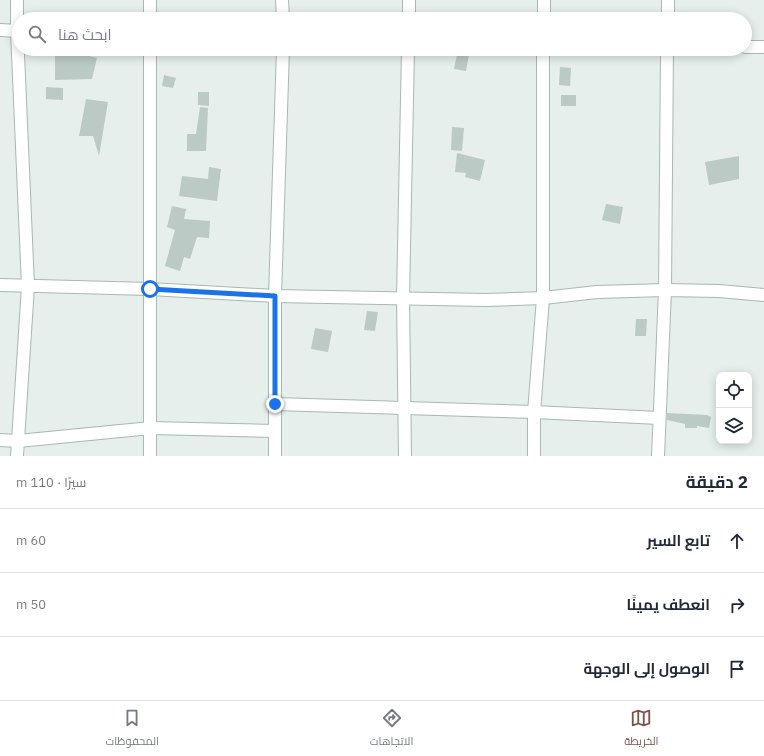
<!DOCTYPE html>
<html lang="ar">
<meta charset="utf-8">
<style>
:root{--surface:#fff;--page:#f6f6f7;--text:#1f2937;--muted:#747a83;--line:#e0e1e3;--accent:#7f5249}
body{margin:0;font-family:"IBM Plex Sans",Cairo,sans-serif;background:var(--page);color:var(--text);direction:rtl}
.controls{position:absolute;right:12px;bottom:12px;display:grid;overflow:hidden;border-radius:8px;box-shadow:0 2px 10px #0003}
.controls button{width:36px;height:36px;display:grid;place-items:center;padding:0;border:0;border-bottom:1px solid var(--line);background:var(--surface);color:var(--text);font:20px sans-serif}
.stop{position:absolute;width:12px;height:12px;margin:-9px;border:3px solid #1a73e8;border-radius:50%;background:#fff}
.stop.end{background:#1a73e8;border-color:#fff;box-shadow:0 1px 4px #0008}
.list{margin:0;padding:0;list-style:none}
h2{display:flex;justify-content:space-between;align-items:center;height:52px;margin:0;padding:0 16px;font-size:17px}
h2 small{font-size:13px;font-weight:400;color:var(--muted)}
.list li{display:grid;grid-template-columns:26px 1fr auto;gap:12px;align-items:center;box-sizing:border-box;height:64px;padding:0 16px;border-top:1px solid var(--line)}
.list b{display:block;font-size:15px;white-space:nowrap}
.list em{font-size:13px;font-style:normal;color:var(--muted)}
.icon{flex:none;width:22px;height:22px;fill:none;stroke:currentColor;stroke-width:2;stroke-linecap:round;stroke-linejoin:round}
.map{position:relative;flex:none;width:764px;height:456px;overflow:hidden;direction:ltr}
.search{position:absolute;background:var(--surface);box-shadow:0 2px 10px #0003;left:12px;right:12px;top:12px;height:44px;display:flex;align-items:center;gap:10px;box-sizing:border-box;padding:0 14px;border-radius:22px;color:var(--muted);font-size:15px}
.sheet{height:244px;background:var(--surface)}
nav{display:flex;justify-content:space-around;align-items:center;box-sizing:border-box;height:56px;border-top:1px solid var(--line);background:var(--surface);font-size:11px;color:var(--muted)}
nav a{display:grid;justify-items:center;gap:2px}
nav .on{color:var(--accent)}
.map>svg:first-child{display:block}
</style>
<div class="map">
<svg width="764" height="456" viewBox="0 0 764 456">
<rect width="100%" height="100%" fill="#e6efeb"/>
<g fill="#bbcac4">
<path d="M 458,49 L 470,49 L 466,71 L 454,69 Z"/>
<path d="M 85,53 L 85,55 L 97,58 L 92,79 L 55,80 L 55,54 Z"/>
<path d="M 560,67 L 571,68 L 570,86 L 559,85 Z"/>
<path d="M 164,75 L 176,78 L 173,88 L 162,86 Z"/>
<path d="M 46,87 L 63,88 L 63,100 L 46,99 Z"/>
<path d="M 198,92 L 209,92 L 209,106 L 198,105 Z"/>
<rect x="561" y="95" width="15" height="11"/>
<path d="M 86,99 L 108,102 L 99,156 L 93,136 L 79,136 Z"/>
<path d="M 200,107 L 208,108 L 206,151 L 187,151 L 187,134 L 196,134 Z"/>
<path d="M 452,127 L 464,128 L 462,151 L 451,150 Z"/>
<path d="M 457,153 L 485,160 L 480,181 L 465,177 L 466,173 L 455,172 Z"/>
<path d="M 739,156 L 739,179 L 709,185 L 705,162 Z"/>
<path d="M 209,167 L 221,169 L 217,201 L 179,196 L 182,176 L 208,179 Z"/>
<path d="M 606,204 L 623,207 L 620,224 L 602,220 Z"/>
<path d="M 172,206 L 186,209 L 184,219 L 210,221 L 209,238 L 197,237 L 190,259 L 184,257 L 180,271 L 165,266 L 175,230 L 167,227 Z"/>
<path d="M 367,311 L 378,312 L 375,331 L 364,330 Z"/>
<path d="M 636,319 L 647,319 L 646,336 L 635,336 Z"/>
<path d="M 315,328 L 332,331 L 328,352 L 311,349 Z"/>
<path d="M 667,413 L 707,415 L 711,417 L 709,428 L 697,426 L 697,428 L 685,428 L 685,424 L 667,420 Z"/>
</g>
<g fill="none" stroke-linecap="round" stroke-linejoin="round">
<g stroke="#a8b8b2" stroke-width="14">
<g id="street">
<path d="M 17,0 L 17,31 L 28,286 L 17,456"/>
<path d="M 282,0 L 283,19"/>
<path d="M 409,0 L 409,19"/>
<path d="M 150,19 L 150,0"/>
<path d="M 544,19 L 544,0"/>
<path d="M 668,19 L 668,0"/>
<path d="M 0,30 L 19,31"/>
<path d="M 745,47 L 764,47"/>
<path d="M 150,49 L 150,456"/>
<path d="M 0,285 L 150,289 L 275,296 L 486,300 L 543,298 L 597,292 L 665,290 L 719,291 L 764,295"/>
<path d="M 275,404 L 534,412 L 659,418"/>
<path d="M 0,440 L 18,441 L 151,428 L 275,431"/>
<path d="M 275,456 L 275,296 L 283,49"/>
<path d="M 405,456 L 403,298 L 408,49"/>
<path d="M 534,456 L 534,412 L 543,298 L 543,49"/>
<path d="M 658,456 L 665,290 L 667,49"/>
</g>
</g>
<use href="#street" stroke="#fff" stroke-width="12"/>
</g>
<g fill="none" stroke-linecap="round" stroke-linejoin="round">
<path stroke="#1a73e8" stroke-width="5" d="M 150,289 L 275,296 L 275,404"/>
</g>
</svg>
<div class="controls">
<button><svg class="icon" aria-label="locate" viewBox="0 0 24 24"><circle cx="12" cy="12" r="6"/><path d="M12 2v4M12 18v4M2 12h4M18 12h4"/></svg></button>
<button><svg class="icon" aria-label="layers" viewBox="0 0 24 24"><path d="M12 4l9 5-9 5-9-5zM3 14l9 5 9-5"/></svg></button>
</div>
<div class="stop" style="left:150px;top:289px"></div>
<div class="stop end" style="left:275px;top:404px"></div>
<div class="search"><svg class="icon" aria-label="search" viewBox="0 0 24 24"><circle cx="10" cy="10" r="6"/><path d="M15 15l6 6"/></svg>ابحث هنا</div>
</div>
<section class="sheet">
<h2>2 دقيقة<small>سيرًا · 110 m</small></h2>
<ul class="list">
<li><svg class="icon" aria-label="ahead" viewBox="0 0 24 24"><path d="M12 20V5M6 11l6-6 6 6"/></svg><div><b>تابع السير</b></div><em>60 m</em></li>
<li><svg class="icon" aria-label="right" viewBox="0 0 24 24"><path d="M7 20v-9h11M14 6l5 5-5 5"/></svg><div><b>انعطف يمينًا</b></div><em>50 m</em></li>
<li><svg class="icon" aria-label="arrive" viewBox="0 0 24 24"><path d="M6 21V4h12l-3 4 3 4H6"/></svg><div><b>الوصول إلى الوجهة</b></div></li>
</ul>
</section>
<nav>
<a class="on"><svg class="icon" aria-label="map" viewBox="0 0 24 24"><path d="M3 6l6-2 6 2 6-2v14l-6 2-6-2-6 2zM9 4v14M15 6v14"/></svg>الخريطة</a>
<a><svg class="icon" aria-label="directions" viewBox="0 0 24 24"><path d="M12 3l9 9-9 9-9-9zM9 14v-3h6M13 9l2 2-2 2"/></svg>الاتجاهات</a>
<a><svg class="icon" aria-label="saved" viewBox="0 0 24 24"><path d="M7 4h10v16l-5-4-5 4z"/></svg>المحفوظات</a>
</nav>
